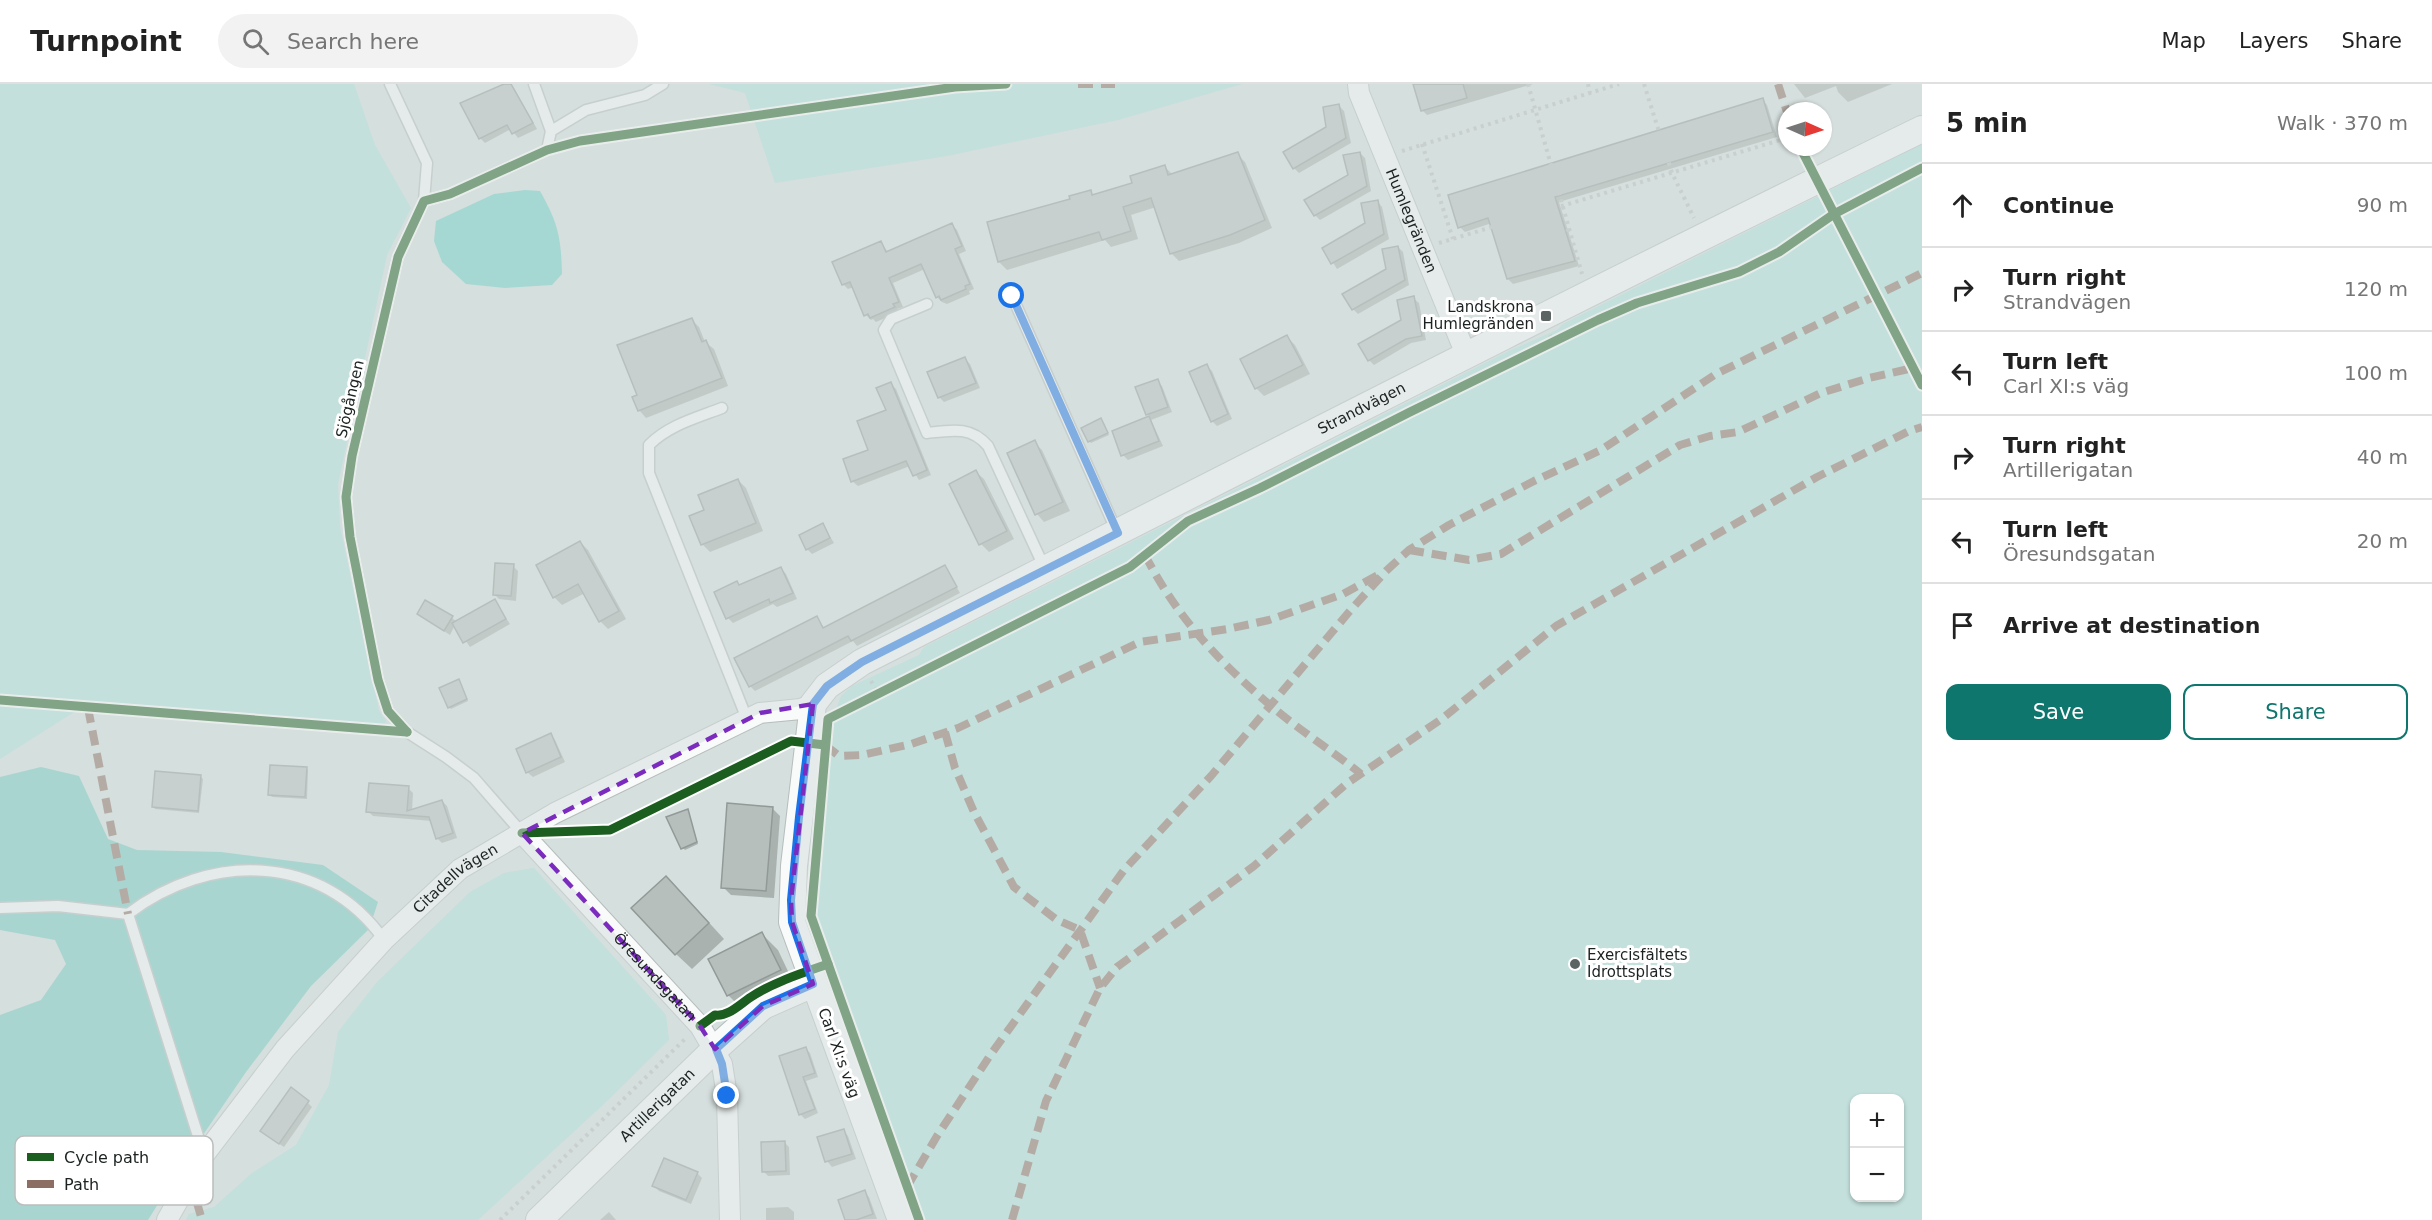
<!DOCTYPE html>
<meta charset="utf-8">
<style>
:root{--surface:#fff;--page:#f2f2f2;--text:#222;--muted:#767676;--line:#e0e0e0;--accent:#0f766e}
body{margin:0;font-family:"DejaVu Sans",sans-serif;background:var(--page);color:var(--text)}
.controls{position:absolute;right:18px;bottom:18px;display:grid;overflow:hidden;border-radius:12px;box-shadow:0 2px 4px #0004}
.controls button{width:54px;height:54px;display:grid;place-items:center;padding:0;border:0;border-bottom:2px solid var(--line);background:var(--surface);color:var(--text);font:30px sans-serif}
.compass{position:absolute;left:1778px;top:18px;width:54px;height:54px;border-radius:50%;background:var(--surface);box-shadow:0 2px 4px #0004;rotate:93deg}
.stop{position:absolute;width:18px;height:18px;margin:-14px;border:4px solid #1a73e8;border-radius:50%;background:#fff}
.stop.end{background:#1a73e8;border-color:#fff;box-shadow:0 2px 6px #0008}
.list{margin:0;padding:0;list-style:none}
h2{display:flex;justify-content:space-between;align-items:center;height:78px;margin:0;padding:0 24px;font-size:26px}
h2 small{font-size:20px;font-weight:400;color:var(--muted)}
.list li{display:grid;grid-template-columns:39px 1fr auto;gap:18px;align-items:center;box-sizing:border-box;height:84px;padding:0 24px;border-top:2px solid var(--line)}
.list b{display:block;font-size:22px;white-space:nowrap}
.list p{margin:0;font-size:20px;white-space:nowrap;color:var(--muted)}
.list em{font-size:20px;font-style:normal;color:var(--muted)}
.actions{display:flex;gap:12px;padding:18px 24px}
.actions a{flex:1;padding:14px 0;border:2px solid var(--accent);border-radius:12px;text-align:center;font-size:21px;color:var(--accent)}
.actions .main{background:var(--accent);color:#fff}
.icon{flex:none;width:33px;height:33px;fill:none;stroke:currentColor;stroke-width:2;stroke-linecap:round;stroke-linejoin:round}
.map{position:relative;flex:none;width:1922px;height:1136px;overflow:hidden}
header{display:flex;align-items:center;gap:36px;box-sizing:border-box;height:84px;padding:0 30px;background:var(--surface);border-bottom:2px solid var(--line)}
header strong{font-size:28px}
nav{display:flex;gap:33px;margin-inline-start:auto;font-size:21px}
.search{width:420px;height:54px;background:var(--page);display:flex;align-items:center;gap:15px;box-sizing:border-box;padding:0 21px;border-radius:33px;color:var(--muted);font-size:22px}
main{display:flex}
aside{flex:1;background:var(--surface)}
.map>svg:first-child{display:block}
</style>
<header>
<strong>Turnpoint</strong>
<div class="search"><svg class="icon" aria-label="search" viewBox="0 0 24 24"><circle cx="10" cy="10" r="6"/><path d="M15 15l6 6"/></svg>Search here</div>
<nav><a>Map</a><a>Layers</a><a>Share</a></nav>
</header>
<main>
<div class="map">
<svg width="1922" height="1136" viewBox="0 0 1922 1136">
<rect width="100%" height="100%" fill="#d5dfdd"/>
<g fill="#ade2db" fill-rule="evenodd">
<path d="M 0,0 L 354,0 L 375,61 L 411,124 L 387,171 L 338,400 L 340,443 L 379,627 L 386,637 L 382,645 L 98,618 L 71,630 L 0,675 Z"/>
<path d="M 709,0 L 1242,0 L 1118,36 L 947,72 L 775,99 L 745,9 Z"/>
<path d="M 1922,60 L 1922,1136 L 925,1136 L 815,830 L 821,739 L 836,626 L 841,612 L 852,602 L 919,571 L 924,563 L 1509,267 L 1557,246 L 1563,240 ZM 1900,1014 L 1900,1114 L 1854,1114 L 1854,1014 Z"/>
<path d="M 534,784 L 666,931 L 669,956 L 605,1019 L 478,1136 L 186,1136 L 189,1130 L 214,1123 L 252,1089 L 296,1061 L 329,1001 L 338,948 L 377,898 L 470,808 L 504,789 Z"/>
</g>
<path fill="#74cac2" d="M 41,683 L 79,692 L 108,755 L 137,766 L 221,768 L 323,781 L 378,818 L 369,845 L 311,902 L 246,988 L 181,1083 L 148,1136 L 0,1136 L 0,931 L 41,916 L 66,880 L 55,856 L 0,846 L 0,693 Z"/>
<path fill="#6dd0c7" d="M 525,106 L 540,107 C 558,139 561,153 562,190 L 552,201 L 505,204 L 466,200 L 442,178 L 434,157 L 436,137 L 494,110 Z"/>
<g fill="#0003">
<path d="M 507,0 L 514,4 L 537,45 L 518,54 L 511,45 L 485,59 L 480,54 Z"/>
<path d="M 1415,0 L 1533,0 L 1427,31 L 1422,26 Z"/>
<path d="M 1794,0 L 1892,0 L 1848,18 L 1838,8 L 1836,2 L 1805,14 Z"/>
<path d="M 1762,16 L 1767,21 L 1777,53 L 1559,118 L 1579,182 L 1513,200 L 1508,195 L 1492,139 L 1465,148 L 1460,143 Z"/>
<path d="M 1339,22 L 1344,27 L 1351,59 L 1299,89 L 1294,84 L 1328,44 Z"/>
<path d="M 1360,69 L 1365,74 L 1371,107 L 1320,136 L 1315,131 L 1349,92 Z"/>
<path d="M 1237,70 L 1245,78 L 1272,144 L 1239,159 L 1179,177 L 1171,169 L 1156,123 L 1131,131 L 1138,155 L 1111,163 L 1105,156 L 1007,186 L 999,178 L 1072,116 L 1090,107 L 1095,112 L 1134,100 L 1165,83 L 1173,91 Z"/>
<path d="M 1377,117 L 1382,123 L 1389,155 L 1337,185 L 1324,164 L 1366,140 Z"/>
<path d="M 952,141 L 957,146 L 966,167 L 959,170 L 974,205 L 969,207 L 970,210 L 947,220 L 942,218 L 937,213 L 925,185 L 893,199 L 903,223 L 897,225 L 899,228 L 876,238 L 873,235 L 871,236 L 866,231 L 854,203 L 848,205 L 843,200 L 881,159 L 888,168 Z"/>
<path d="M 1398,163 L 1403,168 L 1409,201 L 1358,230 L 1353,225 L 1387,186 Z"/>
<path d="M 1413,214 L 1419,219 L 1426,256 L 1411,259 L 1374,281 L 1369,276 L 1403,236 Z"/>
<path d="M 692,236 L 699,243 L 705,258 L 714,265 L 728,302 L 646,334 L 639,326 L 639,312 Z"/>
<path d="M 1287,253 L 1295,261 L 1310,290 L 1264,312 L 1256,304 L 1242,276 Z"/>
<path d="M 965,275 L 970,280 L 980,304 L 944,318 L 939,313 Z"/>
<path d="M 1207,282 L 1212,287 L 1232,335 L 1217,342 L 1212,337 Z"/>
<path d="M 1157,297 L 1162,302 L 1172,328 L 1151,336 L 1163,362 L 1128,376 L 1123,371 L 1114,348 L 1150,333 L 1137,304 Z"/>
<path d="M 891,300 L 896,305 L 931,391 L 919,396 L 910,382 L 858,402 L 852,397 L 870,367 L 888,327 Z"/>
<path d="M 1101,336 L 1109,351 L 1091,359 L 1089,357 Z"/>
<path d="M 1034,358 L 1042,366 L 1070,427 L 1044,438 L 1037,430 L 1009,370 Z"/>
<path d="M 976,388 L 984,395 L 1014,455 L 989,468 L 981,460 Z"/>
<path d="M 738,396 L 746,404 L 763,447 L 710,468 L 702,460 L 706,427 Z"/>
<path d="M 823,441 L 834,459 L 812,470 L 807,465 Z"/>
<path d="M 580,458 L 588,466 L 626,535 L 608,545 L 600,537 L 585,509 L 562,521 L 554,513 Z"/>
<path d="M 513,482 L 518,487 L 516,517 L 499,515 L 494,510 Z"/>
<path d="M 945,483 L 960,509 L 857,562 L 853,557 L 755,607 L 750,602 L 817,534 L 825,545 Z"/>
<path d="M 780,484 L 786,490 L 797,515 L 777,523 L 773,520 L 733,539 L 728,534 L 740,502 Z"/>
<path d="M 494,517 L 510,540 L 470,563 L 455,541 L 450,551 L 418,530 L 452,534 L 457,538 Z"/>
<path d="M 460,599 L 468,617 L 451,625 L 449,623 Z"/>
<path d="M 550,651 L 555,656 L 565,678 L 533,693 L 527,688 Z"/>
<path d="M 306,684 L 308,686 L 307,715 L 272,713 L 270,711 Z"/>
<path d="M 201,693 L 203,695 L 199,729 L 155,725 L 153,722 Z"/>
<path d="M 408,704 L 413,709 L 412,727 L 442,717 L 447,722 L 457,754 L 442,759 L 437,754 L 432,737 L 373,732 L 368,727 Z"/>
<path d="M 772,724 L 780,732 L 774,814 L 731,811 L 723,803 Z"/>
<path d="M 688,727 L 698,760 L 685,766 L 683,764 Z"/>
<path d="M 682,809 L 724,855 L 692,885 L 676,870 Z"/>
<path d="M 762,850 L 778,866 L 795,902 L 744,927 L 728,911 Z"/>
<path d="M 806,965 L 810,969 L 818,993 L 806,997 L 818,1029 L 805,1035 L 800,1030 L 781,973 Z"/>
<path d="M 308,1019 L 312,1023 L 284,1063 L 266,1051 Z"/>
<path d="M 843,1046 L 848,1052 L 856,1075 L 832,1083 L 827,1077 Z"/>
<path d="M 784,1058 L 789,1063 L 790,1091 L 768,1092 L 763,1087 Z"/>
<path d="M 697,1089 L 702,1094 L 691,1120 L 659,1107 L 654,1102 Z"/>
<path d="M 864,1108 L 869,1113 L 877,1135 L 847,1136 Z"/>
<path d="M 788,1123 L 794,1128 L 794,1136 L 766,1136 L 766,1124 Z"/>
<path d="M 609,1128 L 616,1136 L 600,1136 Z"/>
</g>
<g fill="#b7bfbd" stroke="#929a98" stroke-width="1.5">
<path d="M 504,0 L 511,0 L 533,39 L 512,50 L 507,41 L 479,55 L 460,19 Z"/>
<path d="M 1413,0 L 1463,0 L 1467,14 L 1421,27 Z"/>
<path d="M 1763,14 L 1773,48 L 1555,113 L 1575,177 L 1507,195 L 1488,134 L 1458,144 L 1448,111 Z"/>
<path d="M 1339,20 L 1346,54 L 1293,85 L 1283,68 L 1326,43 L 1323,23 Z"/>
<path d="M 1238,68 L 1265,136 L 1230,151 L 1170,170 L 1151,114 L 1123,123 L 1131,147 L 1102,156 L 1099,148 L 998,178 L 987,138 L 1070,115 L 1069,112 L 1091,106 L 1092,111 L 1132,99 L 1130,92 L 1165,81 L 1168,91 Z"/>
<path d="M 1360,68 L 1367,102 L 1314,132 L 1304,116 L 1348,91 L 1343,71 Z"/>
<path d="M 1378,116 L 1384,150 L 1331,180 L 1322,164 L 1365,139 L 1361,119 Z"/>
<path d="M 952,139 L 962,162 L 955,165 L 970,200 L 965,202 L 966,205 L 941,216 L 939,212 L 936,214 L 921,180 L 889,194 L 899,218 L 893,220 L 895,223 L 870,234 L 868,230 L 864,232 L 850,198 L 842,201 L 832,178 L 881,157 L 886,168 Z"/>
<path d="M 1398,162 L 1405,196 L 1352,226 L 1342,210 L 1386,185 L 1382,165 Z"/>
<path d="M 1414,212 L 1422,252 L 1406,255 L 1368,277 L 1358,260 L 1401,236 L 1397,216 Z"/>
<path d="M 692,234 L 702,258 L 706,256 L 722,294 L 638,327 L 632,313 L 637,311 L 617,261 Z"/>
<path d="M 1287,251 L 1303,281 L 1255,305 L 1240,275 Z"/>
<path d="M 965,273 L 976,299 L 938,314 L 927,288 Z"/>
<path d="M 1207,280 L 1228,330 L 1211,338 L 1189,288 Z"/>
<path d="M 1158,295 L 1168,323 L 1146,331 L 1135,303 Z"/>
<path d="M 891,298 L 927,386 L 913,392 L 906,377 L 851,398 L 843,375 L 868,366 L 857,337 L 886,326 L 876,304 Z"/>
<path d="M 1149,332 L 1159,357 L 1121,372 L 1112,347 Z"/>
<path d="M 1101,334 L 1108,349 L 1088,358 L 1081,344 Z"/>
<path d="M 1035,356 L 1063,418 L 1035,431 L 1007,369 Z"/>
<path d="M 976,386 L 1007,447 L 979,461 L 949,400 Z"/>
<path d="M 738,395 L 756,439 L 701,461 L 689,432 L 704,426 L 698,411 Z"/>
<path d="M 823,439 L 830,454 L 806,466 L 799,451 Z"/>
<path d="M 580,457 L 619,527 L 599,538 L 578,500 L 553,514 L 536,481 Z"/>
<path d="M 495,479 L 514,480 L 511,512 L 493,511 Z"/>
<path d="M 945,481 L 957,503 L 851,557 L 848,552 L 749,603 L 734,574 L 817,532 L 823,544 Z"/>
<path d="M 781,483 L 793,509 L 770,519 L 769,515 L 726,535 L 714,508 L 737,497 L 739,501 Z"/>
<path d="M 495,515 L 506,535 L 463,559 L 452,539 Z"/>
<path d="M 425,516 L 453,532 L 444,547 L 417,530 Z"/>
<path d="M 459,595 L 467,615 L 448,624 L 439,604 Z"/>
<path d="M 551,649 L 561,673 L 526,689 L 516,665 Z"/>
<path d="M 270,681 L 307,683 L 305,713 L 268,711 Z"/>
<path d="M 155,687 L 201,691 L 198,727 L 152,723 Z"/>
<path d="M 369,699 L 409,702 L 407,727 L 442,716 L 453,749 L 436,755 L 429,733 L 366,728 Z"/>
<path d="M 727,719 L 773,723 L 766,807 L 721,804 Z"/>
<path d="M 688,725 L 697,758 L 681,765 L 666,733 Z"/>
<path d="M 666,792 L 709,839 L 675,871 L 631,824 Z"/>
<path d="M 762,848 L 781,886 L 727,912 L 708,875 Z"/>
<path d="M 806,963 L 815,989 L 803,993 L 815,1025 L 799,1031 L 779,972 Z"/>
<path d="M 291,1003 L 309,1017 L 279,1060 L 260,1047 Z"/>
<path d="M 844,1045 L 852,1070 L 825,1078 L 817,1053 Z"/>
<path d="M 785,1057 L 786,1087 L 762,1088 L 761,1058 Z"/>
<path d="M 664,1074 L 698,1088 L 686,1116 L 652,1102 Z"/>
<path d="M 865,1106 L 873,1130 L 856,1136 L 845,1136 L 838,1116 Z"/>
</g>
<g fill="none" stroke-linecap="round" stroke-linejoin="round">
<g stroke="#b6bdbc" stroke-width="13">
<g id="service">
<path d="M 390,0 L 427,79 L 424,117"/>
<path d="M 534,0 L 551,47"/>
<path d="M 1012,212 L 1117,448"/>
<path d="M 927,220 L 891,235 L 884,246 L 927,349 C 952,346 971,342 988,362 L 1045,485"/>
<path d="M 722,324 C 696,334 669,341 649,361 L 649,389 L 747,635"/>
<path d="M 522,749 L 474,694 L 446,673 L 407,648 L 388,627 L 378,596 L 350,453 L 346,413 L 352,372 L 398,173 L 424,117 L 450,110 L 547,66 L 551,47 L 586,26 L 645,11 L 663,0"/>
<path d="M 0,824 L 58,822 L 128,830"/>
<path d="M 204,1071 L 128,830 C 209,768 322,768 384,856"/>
</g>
</g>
<g stroke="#b6bdbc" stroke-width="22">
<g id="minor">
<path id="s1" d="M 1358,0 L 1359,9 L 1467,273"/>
<path id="s2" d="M 522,749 L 700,942 L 722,980 L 727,1012 L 730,1136"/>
<path id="s3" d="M 167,1136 L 204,1071 L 285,965 L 384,856 L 460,785 L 555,729 L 760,629 L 801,625 L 813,620"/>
</g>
</g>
<g stroke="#b6bdbc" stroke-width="28">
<g id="tertiary">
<path id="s4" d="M 539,1136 L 715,965 L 763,922 L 813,900"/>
<path id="s5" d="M 901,1136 L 792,838 L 794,782 L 813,620 L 827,602 L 862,578 C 1215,399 1567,218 1922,45"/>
</g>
</g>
<g stroke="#babdbd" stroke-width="4" stroke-dasharray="3 4.5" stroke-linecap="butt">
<path d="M 1528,0 L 1582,190"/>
<path d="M 1588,0 L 1590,9"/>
<path d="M 1644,0 L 1672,89 L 1694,134"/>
<path d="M 1422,60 L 1453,155"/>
<path d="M 1402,67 L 1619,0"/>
<path d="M 1563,154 L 1569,145"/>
<path d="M 1439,159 L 1787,54"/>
<path d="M 1550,251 L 1554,258"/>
<path d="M 871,597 L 878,609"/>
<path d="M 500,1136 L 686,954"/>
</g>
<use href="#service" stroke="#f9fafa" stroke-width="10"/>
<use href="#minor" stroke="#f9fafa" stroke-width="20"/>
<use href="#tertiary" stroke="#f9fafa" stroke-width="26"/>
<g stroke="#8d6e63" stroke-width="8" stroke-dasharray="15 8" stroke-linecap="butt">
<path d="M 1078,0 L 1115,0"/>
<path d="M 1778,0 L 1787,28"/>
<path d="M 1409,466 L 1469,476 L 1501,470 L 1680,361 L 1710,352 L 1738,348 L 1821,309 L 1869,294 L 1913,284"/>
<path d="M 1145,471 C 1177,533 1217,576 1270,621 C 1299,646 1331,666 1361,690"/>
<path d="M 88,624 L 128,830"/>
<path d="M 945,648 L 955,684 L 974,728 L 1014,803 L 1057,836 L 1080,846 L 1100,904"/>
<path d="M 825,661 L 839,672 L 862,671 L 911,660 L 958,644 L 1140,558 L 1228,545 L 1269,536 L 1343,510 L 1378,491"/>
<path d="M 190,1095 L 202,1136"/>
<path d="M 907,1103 L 937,1052 L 991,970 L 1124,786 L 1211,692 L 1349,528 L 1386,487 L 1409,466 L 1449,441 L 1534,397 L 1601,366 L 1716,290 L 1922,189"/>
<path d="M 1012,1136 L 1046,1017 L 1100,904 L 1117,883 L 1254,782 L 1346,700 L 1443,634 L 1556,542 L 1817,393 L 1909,347 L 1922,343"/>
</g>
<g stroke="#fff" stroke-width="13">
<g id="cycleway">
<path d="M 1800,63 L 1922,301"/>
<path d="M 0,616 L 407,648"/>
<path d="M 407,648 L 388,627 L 378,596 L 350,453 L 346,413 L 352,372 L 398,173 L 424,117 L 450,110 L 547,66 L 580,57 L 955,3 L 1006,0"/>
<path d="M 522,749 L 610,746 L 791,657 L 825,661"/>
<path d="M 700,942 L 715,931 C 728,933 740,920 751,913 C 774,898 802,889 828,880"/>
<path d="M 919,1136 L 811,832 L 828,635 L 1130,483 L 1188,437 L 1260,404 L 1410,328 L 1598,236 L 1637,219 L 1739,188 L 1779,168 L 1834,130 L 1922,84"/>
</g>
</g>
<use href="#cycleway" stroke="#1b5e20" stroke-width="9"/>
</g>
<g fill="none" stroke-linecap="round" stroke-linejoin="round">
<path stroke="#1a73e8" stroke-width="8" d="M 727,1012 L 722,980 L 716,965 L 763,922 L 813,900 L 792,838 L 791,816 L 799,733 L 813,620 L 827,602 L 862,578 L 1118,449 L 1012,212"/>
</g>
<path d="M0 0H1922V1136H0ZM 813,620 L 791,816 L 792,838 L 813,900 L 763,922 L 715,965 L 700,942 L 522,749 L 760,629 Z" fill="#d5dfdd" fill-opacity=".55" fill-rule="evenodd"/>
<path fill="none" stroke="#7b2cbf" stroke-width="4.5" stroke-dasharray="12 8" stroke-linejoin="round" d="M 813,620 L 791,816 L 792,838 L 813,900 L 763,922 L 715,965 L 700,942 L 522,749 L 760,629 Z"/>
<g fill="#5c6463" stroke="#fff" stroke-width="2">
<rect x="1540" y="226" width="12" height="12" rx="3"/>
<circle cx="1575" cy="880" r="6"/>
</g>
<g text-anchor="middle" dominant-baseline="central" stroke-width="6" stroke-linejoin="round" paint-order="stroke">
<g font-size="15" fill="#1b2221" stroke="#fff">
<text stroke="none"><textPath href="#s1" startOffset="147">Humlegränden</textPath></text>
<text transform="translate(350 315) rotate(-77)">Sjögången</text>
<text stroke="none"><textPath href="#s5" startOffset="1162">Strandvägen</textPath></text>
<text stroke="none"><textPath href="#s3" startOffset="450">Citadellvägen</textPath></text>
<text stroke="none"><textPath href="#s2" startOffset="196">Öresundsgatan</textPath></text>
<text transform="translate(839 969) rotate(70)">Carl XI:s väg</text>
<text stroke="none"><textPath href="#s4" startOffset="165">Artillerigatan</textPath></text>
</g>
<g font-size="15" fill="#1b2221" stroke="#fff" text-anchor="end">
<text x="1534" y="223">Landskrona<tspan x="1534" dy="17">Humlegränden</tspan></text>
<text x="1587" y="871" text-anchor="start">Exercisfältets<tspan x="1587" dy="17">Idrottsplats</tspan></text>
</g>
</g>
<rect x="15" y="1052" width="198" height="69" rx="9" fill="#fff" stroke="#bbbdbc" stroke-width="1.5"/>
<rect x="27" y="1069" width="27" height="8" fill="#1b5e20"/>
<rect x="27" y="1096" width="27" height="8" fill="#8d6e63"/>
<g font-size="16" fill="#1b2221">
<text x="64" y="1079">Cycle path</text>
<text x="64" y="1106">Path</text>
</g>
</svg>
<div class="controls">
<button>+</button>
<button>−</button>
</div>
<svg class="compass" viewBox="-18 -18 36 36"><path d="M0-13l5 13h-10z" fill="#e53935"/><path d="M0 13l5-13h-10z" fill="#767676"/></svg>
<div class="stop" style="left:1012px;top:212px"></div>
<div class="stop end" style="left:727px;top:1012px"></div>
</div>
<aside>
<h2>5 min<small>Walk · 370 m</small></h2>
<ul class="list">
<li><svg class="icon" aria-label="ahead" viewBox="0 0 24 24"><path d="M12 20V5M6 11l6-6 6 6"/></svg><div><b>Continue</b></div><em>90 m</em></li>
<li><svg class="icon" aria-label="right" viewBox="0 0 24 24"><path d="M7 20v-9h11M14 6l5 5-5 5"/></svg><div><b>Turn right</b><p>Strandvägen</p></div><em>120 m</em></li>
<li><svg class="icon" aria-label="left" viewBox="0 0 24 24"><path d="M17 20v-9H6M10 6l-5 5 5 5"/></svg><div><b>Turn left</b><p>Carl XI:s väg</p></div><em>100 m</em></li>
<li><svg class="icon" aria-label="right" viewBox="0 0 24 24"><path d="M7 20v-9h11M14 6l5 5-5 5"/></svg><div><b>Turn right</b><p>Artillerigatan</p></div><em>40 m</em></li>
<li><svg class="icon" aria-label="left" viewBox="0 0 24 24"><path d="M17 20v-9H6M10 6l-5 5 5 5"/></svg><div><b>Turn left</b><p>Öresundsgatan</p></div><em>20 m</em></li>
<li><svg class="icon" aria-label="arrive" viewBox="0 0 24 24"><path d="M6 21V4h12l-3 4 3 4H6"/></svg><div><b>Arrive at destination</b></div></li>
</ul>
<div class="actions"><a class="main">Save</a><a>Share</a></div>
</aside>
</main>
